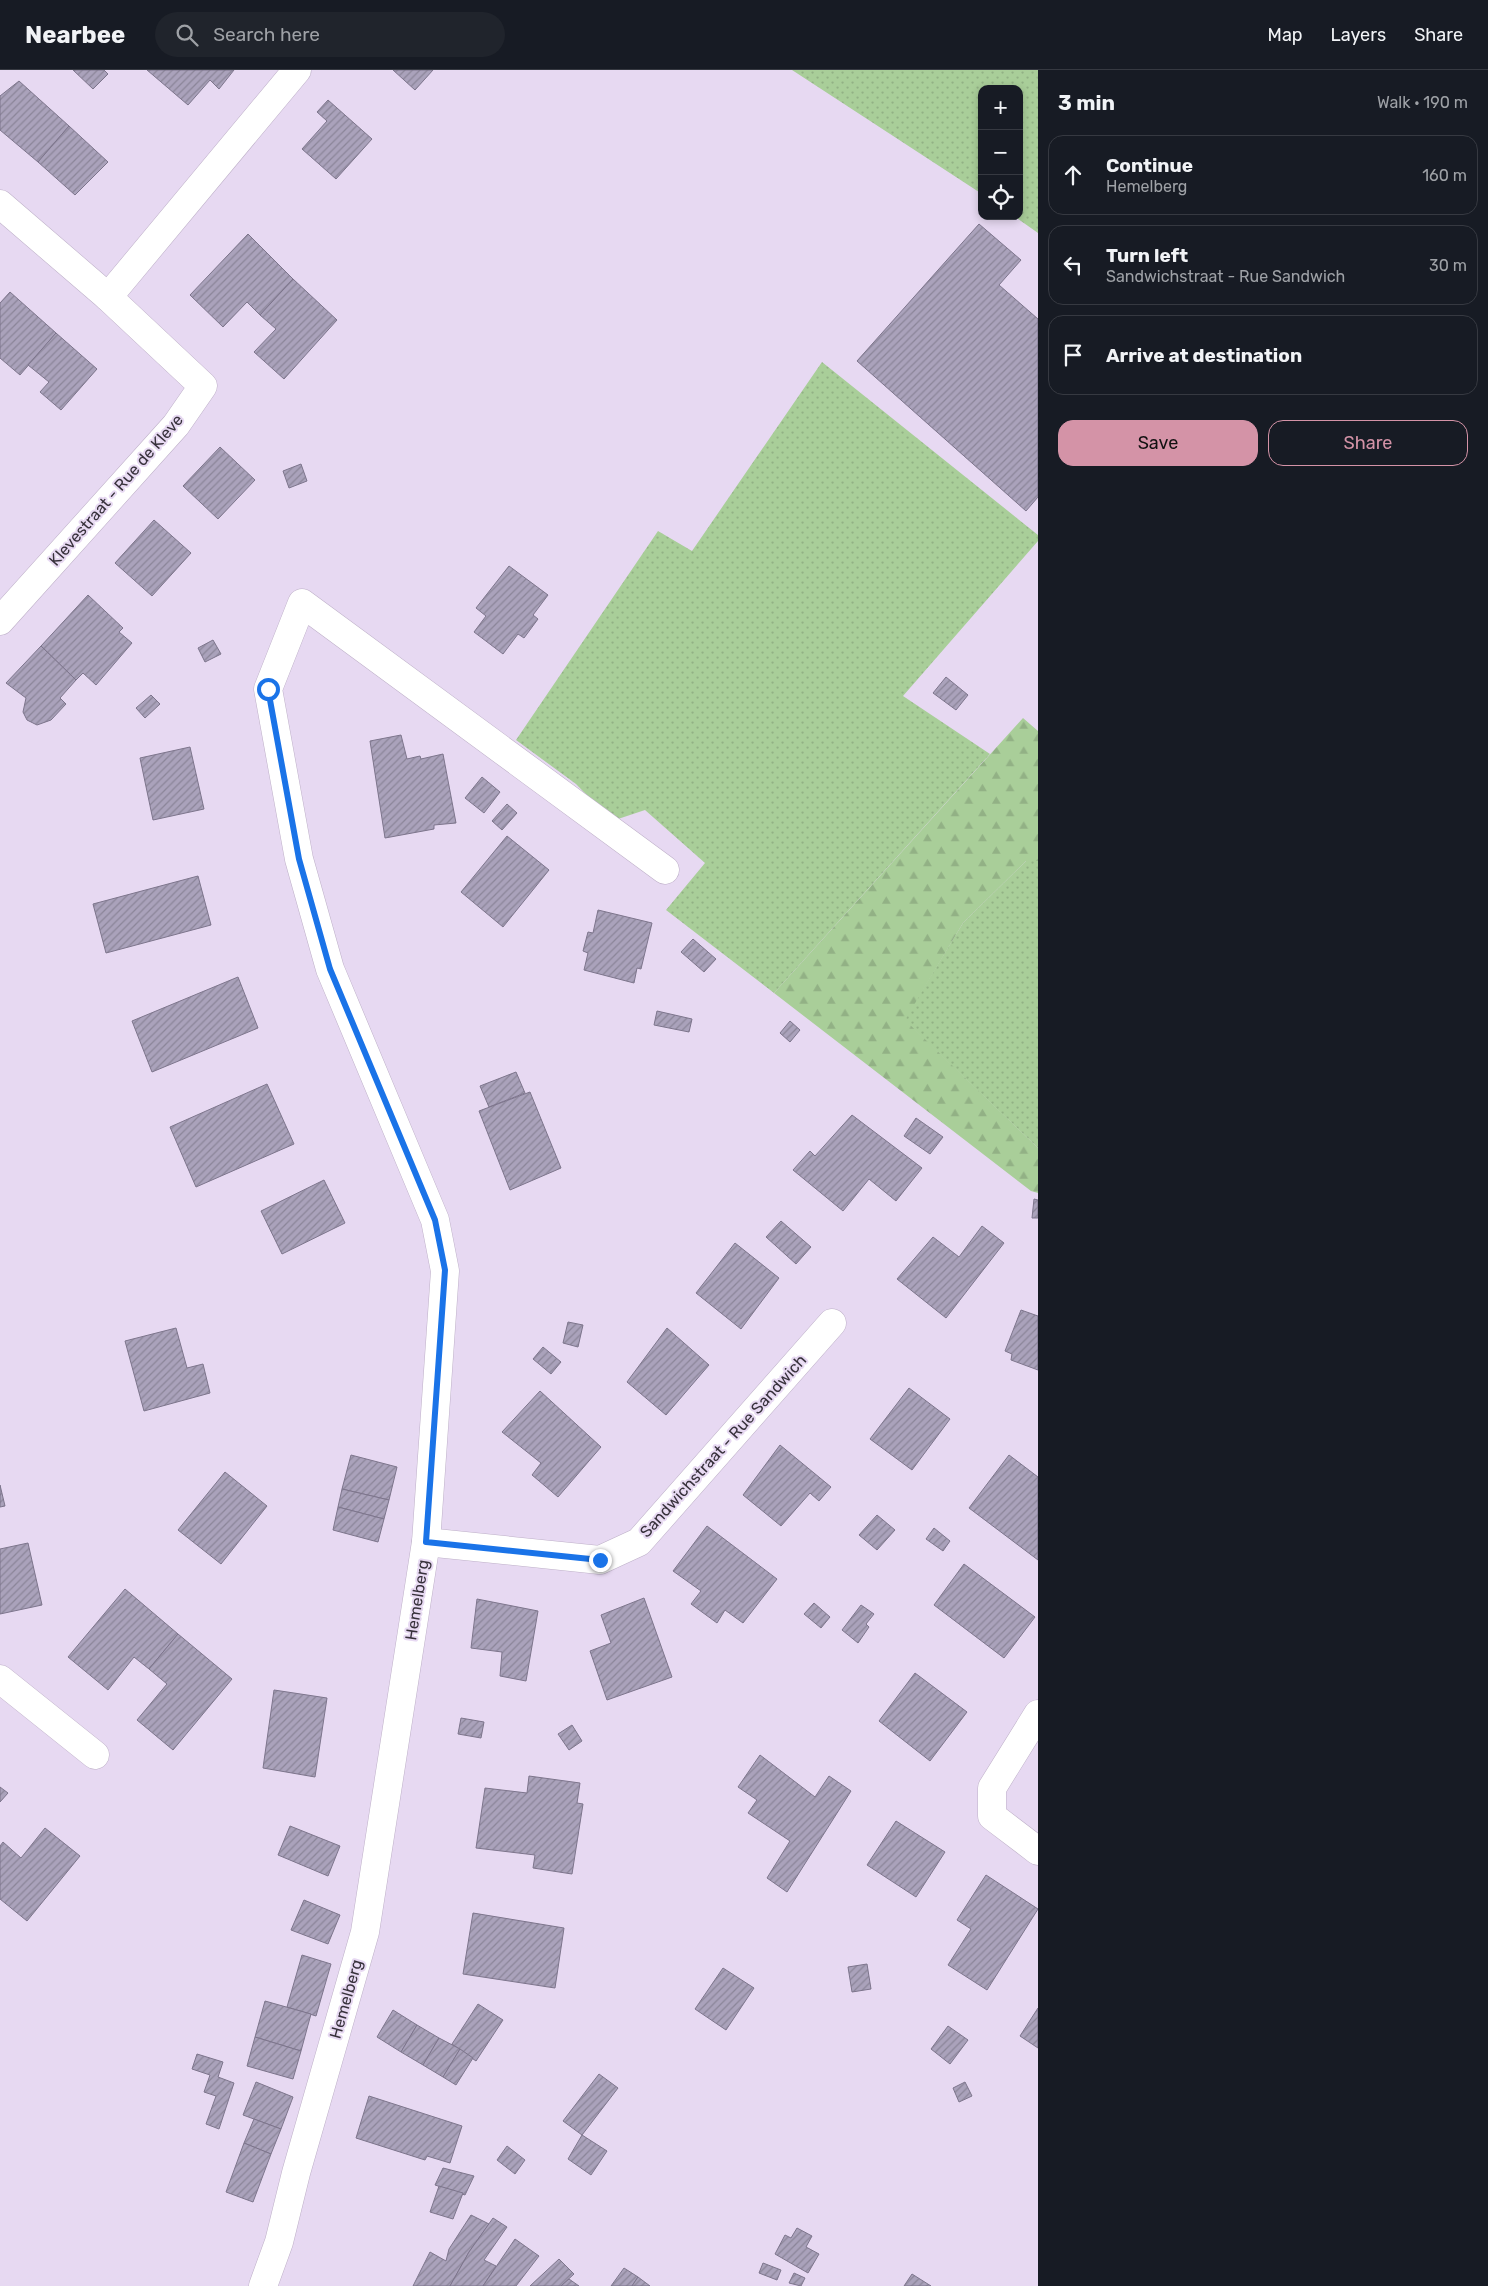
<!DOCTYPE html>
<meta charset="utf-8">
<style>
:root{--surface:#171b24;--page:#20242c;--text:#f1f3f6;--muted:#9ea1a6;--line:#363941;--accent:#d493a7}
body{margin:0;font-family:Rubik,sans-serif;background:var(--page);color:var(--text)}
.controls{position:absolute;right:15px;top:15px;display:grid;overflow:hidden;border-radius:10px;box-shadow:0 2px 8px #0003}
.controls button{width:45px;height:45px;display:grid;place-items:center;padding:0;border:0;border-bottom:1px solid var(--line);background:var(--surface);color:var(--text);font:25px sans-serif}
.stop{position:absolute;width:15px;height:15px;margin:-11px;border:4px solid #1a73e8;border-radius:50%;background:#fff}
.stop.end{background:#1a73e8;border-color:#fff;box-shadow:0 1px 5px #0008}
.list{margin:0;padding:0;list-style:none}
h2{display:flex;justify-content:space-between;align-items:center;height:65px;margin:0;padding:0 20px;font-size:21px}
h2 small{font-size:16px;font-weight:400;color:var(--muted)}
.list li{display:grid;grid-template-columns:32px 1fr auto;gap:15px;align-items:center;box-sizing:border-box;height:80px;margin:0 10px 10px;padding:0 10px;border:1px solid var(--line);border-radius:15px}
.list b{display:block;font-size:19px;white-space:nowrap}
.list p{margin:0;font-size:16px;white-space:nowrap;color:var(--muted)}
.list em{font-size:16px;font-style:normal;color:var(--muted)}
.actions{display:flex;gap:10px;padding:15px 20px}
.actions a{flex:1;padding:11px 0;border:1px solid var(--accent);border-radius:15px;text-align:center;font-size:18px;color:var(--accent)}
.actions .main{background:var(--accent);color:#111}
.icon{flex:none;width:28px;height:28px;fill:none;stroke:currentColor;stroke-width:2;stroke-linecap:round;stroke-linejoin:round}
.map{position:relative;flex:none;width:1038px;height:2216px;overflow:hidden}
header{display:flex;align-items:center;gap:30px;box-sizing:border-box;height:70px;padding:0 25px;background:var(--surface);border-bottom:1px solid var(--line)}
header strong{font-size:24px}
nav{display:flex;gap:28px;margin-inline-start:auto;font-size:18px}
.search{width:350px;height:45px;background:var(--page);display:flex;align-items:center;gap:12px;box-sizing:border-box;padding:0 18px;border-radius:28px;color:var(--muted);font-size:19px}
main{display:flex}
aside{flex:1;background:var(--surface)}
.map>svg:first-child{display:block}
</style>
<header>
<strong>Nearbee</strong>
<div class="search"><svg class="icon" aria-label="search" viewBox="0 0 24 24"><circle cx="10" cy="10" r="6"/><path d="M15 15l6 6"/></svg>Search here</div>
<nav><a>Map</a><a>Layers</a><a>Share</a></nav>
</header>
<main>
<div class="map">
<svg width="1038" height="2216" viewBox="0 0 1038 2216">
<defs>
<pattern id="grass-dots" width="8" height="8" patternUnits="userSpaceOnUse" patternTransform="scale(1.25)"><rect width="8" height="8" fill="#a9ce99"/><path d="M2 2h.1M6 6h.1" fill="none" stroke="#92b185" stroke-width="1.8" stroke-linecap="round"/></pattern>
<pattern id="forest-firs" width="22" height="20" patternUnits="userSpaceOnUse" patternTransform="scale(1.25)"><rect width="22" height="20" fill="#a9ce99"/><path d="M5 1l3.5 6h-7zM16 11l3.5 6h-7z" fill="#92b185"/></pattern>
<pattern id="building-hatch" width="6" height="6" patternUnits="userSpaceOnUse" patternTransform="scale(1.25)"><rect width="6" height="6" fill="#aaa2bb"/><path d="M-1 1l2-2M0 6l6-6M5 7l2-2" fill="none" stroke="#8b8599"/></pattern>
</defs>
<rect width="100%" height="100%" fill="#e7d9f2"/>
<g fill="url(#grass-dots)">
<path d="M 792,0 L 1038,0 L 1038,163 L 1014,146 L 1019,146 L 1019,19 L 982,19 L 982,124 Z"/>
<path d="M 822,292 L 1038,465 L 1038,471 L 903,626 L 990,684 L 774,923 L 666,840 L 705,793 L 645,740 L 612,751 L 576,714 L 516,670 L 658,461 L 692,481 Z"/>
<path d="M 1026,791 L 1038,791 L 1038,1078 L 904,950 L 963,853 Z"/>
</g>
<path fill="url(#forest-firs)" d="M 1023,648 L 1038,661 L 1038,791 L 1026,791 L 963,853 L 905,950 L 1038,1078 L 1038,1123 L 1031,1121 L 774,923 Z"/>
<g fill="url(#building-hatch)" stroke="#7d758c">
<path d="M 73,0 L 104,0 L 108,4 L 93,19 Z"/>
<path d="M 147,0 L 234,0 L 219,19 L 210,10 L 188,35 Z"/>
<path d="M 393,0 L 433,0 L 415,20 Z"/>
<path d="M 19,11 L 69,56 L 38,92 L 0,60 L 0,26 Z"/>
<path d="M 328,30 L 372,69 L 336,109 L 302,79 L 327,51 L 317,42 Z"/>
<path d="M 69,56 L 108,92 L 75,125 L 38,92 Z"/>
<path d="M 979,154 L 1021,190 L 999,215 L 1038,249 L 1038,427 L 1026,441 L 857,291 Z"/>
<path d="M 248,164 L 293,209 L 260,245 L 247,232 L 223,257 L 190,225 Z"/>
<path d="M 293,209 L 337,250 L 284,309 L 254,282 L 276,259 L 260,245 Z"/>
<path d="M 10,222 L 56,263 L 20,305 L 0,288 L 0,233 Z"/>
<path d="M 56,263 L 97,299 L 61,340 L 40,322 L 49,312 L 28,295 Z"/>
<path d="M 220,377 L 255,410 L 218,449 L 183,416 Z"/>
<path d="M 301,394 L 307,411 L 289,418 L 283,401 Z"/>
<path d="M 154,450 L 191,483 L 152,526 L 115,493 Z"/>
<path d="M 509,496 L 548,525 L 533,545 L 538,549 L 524,568 L 518,564 L 503,584 L 474,562 L 486,546 L 476,538 Z"/>
<path d="M 88,525 L 123,558 L 119,562 L 132,573 L 96,615 L 83,603 L 76,610 L 41,576 Z"/>
<path d="M 213,570 L 221,584 L 205,592 L 198,578 Z"/>
<path d="M 41,576 L 76,610 L 60,628 L 66,634 L 51,650 L 37,655 L 27,650 L 23,642 L 26,628 L 6,613 Z"/>
<path d="M 946,607 L 968,625 L 956,640 L 933,623 Z"/>
<path d="M 151,625 L 160,634 L 145,648 L 136,638 Z"/>
<path d="M 401,665 L 407,689 L 420,686 L 421,689 L 443,684 L 456,753 L 434,755 L 434,759 L 385,768 L 370,671 Z"/>
<path d="M 190,677 L 204,739 L 153,750 L 140,688 Z"/>
<path d="M 482,707 L 500,722 L 484,743 L 465,728 Z"/>
<path d="M 507,734 L 517,743 L 502,760 L 492,751 Z"/>
<path d="M 507,766 L 549,800 L 503,857 L 461,822 Z"/>
<path d="M 198,806 L 211,855 L 106,883 L 93,834 Z"/>
<path d="M 598,840 L 652,853 L 641,899 L 637,898 L 634,913 L 584,900 L 588,883 L 583,881 L 588,862 L 593,863 Z"/>
<path d="M 693,869 L 716,889 L 704,902 L 681,882 Z"/>
<path d="M 238,907 L 258,958 L 152,1002 L 132,951 Z"/>
<path d="M 657,941 L 692,949 L 689,962 L 654,955 Z"/>
<path d="M 790,951 L 800,960 L 790,972 L 780,963 Z"/>
<path d="M 516,1002 L 525,1023 L 489,1037 L 480,1016 Z"/>
<path d="M 267,1014 L 294,1074 L 196,1117 L 170,1057 Z"/>
<path d="M 530,1022 L 561,1098 L 510,1120 L 479,1041 Z"/>
<path d="M 852,1045 L 922,1098 L 896,1131 L 869,1109 L 843,1141 L 793,1100 L 810,1081 L 815,1086 Z"/>
<path d="M 916,1048 L 943,1067 L 930,1084 L 904,1066 Z"/>
<path d="M 324,1110 L 345,1153 L 282,1184 L 261,1141 Z"/>
<path d="M 1034,1129 L 1038,1130 L 1038,1148 L 1032,1148 Z"/>
<path d="M 781,1151 L 811,1177 L 796,1194 L 766,1167 Z"/>
<path d="M 982,1156 L 1004,1173 L 946,1248 L 897,1209 L 933,1167 L 959,1187 Z"/>
<path d="M 735,1173 L 779,1208 L 741,1259 L 696,1223 Z"/>
<path d="M 1021,1240 L 1038,1246 L 1038,1300 L 1011,1290 L 1012,1284 L 1005,1281 Z"/>
<path d="M 568,1252 L 583,1255 L 578,1277 L 563,1273 Z"/>
<path d="M 176,1258 L 187,1298 L 203,1294 L 210,1323 L 144,1341 L 125,1271 Z"/>
<path d="M 667,1258 L 709,1295 L 666,1345 L 627,1312 Z"/>
<path d="M 543,1277 L 561,1292 L 551,1304 L 533,1289 Z"/>
<path d="M 909,1318 L 950,1349 L 912,1400 L 870,1369 Z"/>
<path d="M 540,1321 L 601,1377 L 558,1427 L 532,1405 L 541,1393 L 502,1362 Z"/>
<path d="M 780,1375 L 831,1417 L 819,1431 L 810,1423 L 781,1456 L 743,1425 Z"/>
<path d="M 351,1385 L 397,1397 L 389,1430 L 342,1419 Z"/>
<path d="M 1009,1385 L 1038,1407 L 1038,1490 L 969,1438 Z"/>
<path d="M 225,1402 L 267,1436 L 221,1494 L 178,1460 Z"/>
<path d="M 0,1415 L 5,1436 L 0,1437 Z"/>
<path d="M 342,1419 L 389,1430 L 384,1449 L 338,1437 Z"/>
<path d="M 338,1437 L 384,1449 L 378,1472 L 333,1460 Z"/>
<path d="M 877,1445 L 895,1460 L 877,1480 L 859,1465 Z"/>
<path d="M 707,1456 L 777,1509 L 743,1553 L 725,1540 L 717,1553 L 691,1534 L 701,1521 L 673,1501 Z"/>
<path d="M 934,1458 L 950,1471 L 943,1481 L 926,1469 Z"/>
<path d="M 28,1473 L 42,1535 L 0,1544 L 0,1479 Z"/>
<path d="M 964,1494 L 1035,1547 L 1004,1588 L 934,1535 Z"/>
<path d="M 125,1519 L 178,1564 L 149,1599 L 134,1587 L 108,1620 L 68,1587 Z"/>
<path d="M 644,1528 L 672,1607 L 607,1630 L 590,1581 L 611,1573 L 601,1545 Z"/>
<path d="M 477,1529 L 538,1541 L 526,1611 L 500,1606 L 502,1582 L 471,1578 Z"/>
<path d="M 814,1533 L 830,1547 L 821,1558 L 804,1544 Z"/>
<path d="M 861,1535 L 874,1544 L 866,1554 L 869,1557 L 858,1573 L 842,1560 Z"/>
<path d="M 178,1564 L 232,1609 L 173,1680 L 137,1650 L 167,1614 L 149,1599 Z"/>
<path d="M 915,1603 L 967,1642 L 930,1691 L 879,1651 Z"/>
<path d="M 274,1620 L 327,1628 L 315,1707 L 263,1698 Z"/>
<path d="M 461,1648 L 484,1652 L 481,1668 L 458,1664 Z"/>
<path d="M 572,1655 L 582,1671 L 569,1680 L 558,1664 Z"/>
<path d="M 760,1685 L 815,1727 L 829,1706 L 851,1721 L 787,1822 L 767,1808 L 790,1771 L 748,1743 L 757,1730 L 738,1717 Z"/>
<path d="M 529,1706 L 580,1713 L 577,1733 L 583,1734 L 572,1804 L 533,1798 L 535,1785 L 476,1778 L 485,1718 L 527,1723 Z"/>
<path d="M 0,1717 L 8,1723 L 0,1732 Z"/>
<path d="M 896,1751 L 945,1782 L 916,1827 L 867,1795 Z"/>
<path d="M 290,1756 L 340,1776 L 328,1806 L 278,1785 Z"/>
<path d="M 45,1758 L 80,1786 L 27,1851 L 0,1829 L 0,1776 L 3,1772 L 21,1788 Z"/>
<path d="M 986,1805 L 1038,1839 L 987,1920 L 948,1895 L 971,1859 L 957,1850 Z"/>
<path d="M 304,1830 L 340,1845 L 328,1874 L 291,1860 Z"/>
<path d="M 473,1843 L 564,1858 L 555,1918 L 463,1904 Z"/>
<path d="M 302,1885 L 331,1894 L 316,1946 L 287,1937 Z"/>
<path d="M 867,1894 L 871,1919 L 852,1922 L 848,1897 Z"/>
<path d="M 723,1898 L 754,1918 L 726,1960 L 695,1939 Z"/>
<path d="M 265,1931 L 311,1944 L 301,1981 L 255,1967 Z"/>
<path d="M 478,1934 L 503,1950 L 476,1991 L 452,1974 Z"/>
<path d="M 1038,1938 L 1038,1978 L 1020,1966 Z"/>
<path d="M 393,1940 L 417,1955 L 401,1982 L 377,1967 Z"/>
<path d="M 417,1955 L 439,1968 L 423,1995 L 401,1982 Z"/>
<path d="M 948,1956 L 968,1970 L 950,1994 L 931,1979 Z"/>
<path d="M 255,1967 L 301,1981 L 293,2009 L 247,1996 Z"/>
<path d="M 439,1968 L 460,1979 L 443,2007 L 423,1995 Z"/>
<path d="M 460,1979 L 473,1988 L 456,2015 L 443,2007 Z"/>
<path d="M 197,1984 L 223,1992 L 218,2007 L 234,2013 L 219,2059 L 206,2054 L 216,2026 L 204,2022 L 210,2005 L 192,1999 Z"/>
<path d="M 599,2004 L 618,2018 L 582,2065 L 563,2051 Z"/>
<path d="M 256,2012 L 293,2027 L 281,2059 L 243,2045 Z"/>
<path d="M 965,2012 L 972,2026 L 959,2032 L 953,2018 Z"/>
<path d="M 369,2026 L 462,2056 L 450,2093 L 427,2086 L 425,2090 L 356,2068 Z"/>
<path d="M 254,2049 L 281,2059 L 271,2084 L 244,2073 Z"/>
<path d="M 582,2065 L 607,2081 L 591,2105 L 568,2089 Z"/>
<path d="M 244,2073 L 271,2084 L 253,2132 L 226,2122 Z"/>
<path d="M 507,2076 L 525,2090 L 515,2104 L 497,2090 Z"/>
<path d="M 443,2098 L 474,2106 L 465,2125 L 435,2115 Z"/>
<path d="M 439,2116 L 463,2123 L 453,2149 L 430,2142 Z"/>
<path d="M 471,2145 L 489,2154 L 469,2182 L 450,2216 L 413,2216 L 430,2182 L 446,2191 L 449,2179 Z"/>
<path d="M 493,2148 L 507,2157 L 484,2190 L 496,2196 L 483,2216 L 450,2216 L 469,2182 Z"/>
<path d="M 797,2158 L 812,2166 L 806,2177 L 819,2184 L 808,2203 L 775,2184 L 785,2165 L 791,2168 Z"/>
<path d="M 515,2169 L 539,2186 L 516,2216 L 483,2216 Z"/>
<path d="M 559,2189 L 574,2204 L 561,2216 L 530,2216 Z"/>
<path d="M 763,2193 L 781,2200 L 777,2210 L 759,2203 Z"/>
<path d="M 624,2198 L 638,2207 L 632,2216 L 611,2216 Z"/>
<path d="M 794,2203 L 805,2208 L 801,2216 L 789,2213 Z"/>
<path d="M 912,2204 L 931,2216 L 904,2216 Z"/>
<path d="M 638,2207 L 650,2216 L 632,2216 Z"/>
<path d="M 569,2209 L 579,2216 L 561,2216 Z"/>
</g>
<g fill="none" stroke-linecap="round" stroke-linejoin="round">
<g stroke="#beb0c8" stroke-width="29">
<g id="street">
<path d="M 0,134 L 108,227 L 203,316 L 176,355 L 0,551"/>
<path d="M 108,227 L 297,0"/>
<path d="M 426,1472 L 600,1490 L 639,1472 L 832,1253"/>
<path d="M 0,1609 L 95,1685"/>
<path d="M 1038,1644 L 992,1718 L 992,1746 L 1038,1781"/>
<path d="M 263,2216 L 279,2172 L 296,2103 L 365,1862 L 426,1472 L 445,1201 L 435,1150 L 330,899 L 299,789 L 268,619 L 302,533 L 665,800"/>
</g>
</g>
<use href="#street" stroke="#fff" stroke-width="28"/>
</g>
<g fill="none" stroke-linecap="round" stroke-linejoin="round">
<path stroke="#1a73e8" stroke-width="6" d="M 268,619 L 299,789 L 330,899 L 435,1150 L 445,1200 L 426,1472 L 600,1490"/>
</g>
<g text-anchor="middle" dominant-baseline="central" stroke-width="4" stroke-linejoin="round" paint-order="stroke">
<g font-size="16" fill="#37313b" stroke="#e7d9f2">
<text transform="translate(116 420) rotate(-49)">Klevestraat - Rue de Kleve</text>
<text transform="translate(723 1376) rotate(-48)">Sandwichstraat - Rue Sandwich</text>
<text transform="translate(417 1530) rotate(-81)">Hemelberg</text>
<text transform="translate(346 1929) rotate(-74)">Hemelberg</text>
</g>
</g>
</svg>
<div class="controls">
<button>+</button>
<button>−</button>
<button><svg class="icon" aria-label="locate" viewBox="0 0 24 24"><circle cx="12" cy="12" r="6"/><path d="M12 2v4M12 18v4M2 12h4M18 12h4"/></svg></button>
</div>
<div class="stop" style="left:268px;top:619px"></div>
<div class="stop end" style="left:600px;top:1490px"></div>
</div>
<aside>
<h2>3 min<small>Walk · 190 m</small></h2>
<ul class="list">
<li><svg class="icon" aria-label="ahead" viewBox="0 0 24 24"><path d="M12 20V5M6 11l6-6 6 6"/></svg><div><b>Continue</b><p>Hemelberg</p></div><em>160 m</em></li>
<li><svg class="icon" aria-label="left" viewBox="0 0 24 24"><path d="M17 20v-9H6M10 6l-5 5 5 5"/></svg><div><b>Turn left</b><p>Sandwichstraat - Rue Sandwich</p></div><em>30 m</em></li>
<li><svg class="icon" aria-label="arrive" viewBox="0 0 24 24"><path d="M6 21V4h12l-3 4 3 4H6"/></svg><div><b>Arrive at destination</b></div></li>
</ul>
<div class="actions"><a class="main">Save</a><a>Share</a></div>
</aside>
</main>
